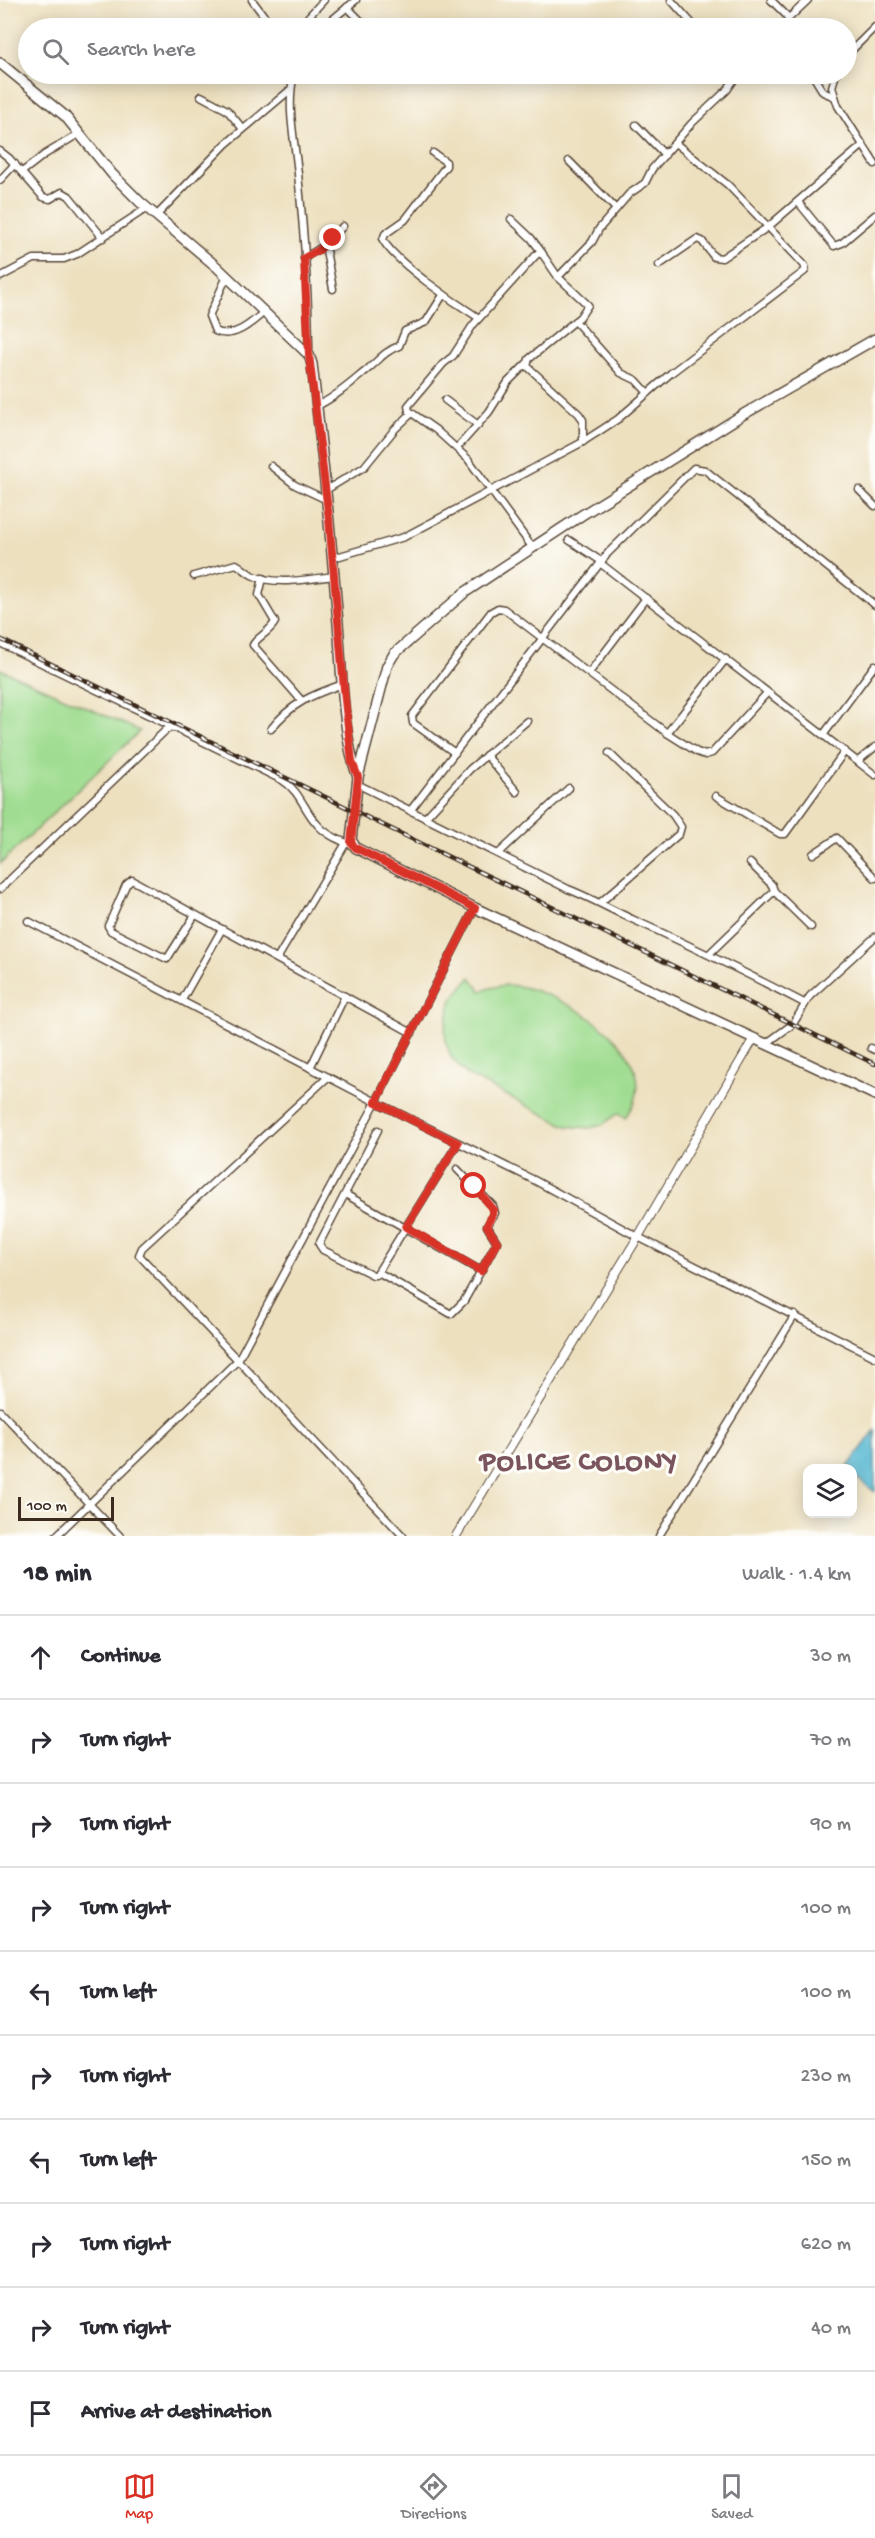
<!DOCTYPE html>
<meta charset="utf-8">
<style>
:root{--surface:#fff;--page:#f7f7f7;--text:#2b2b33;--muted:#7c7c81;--line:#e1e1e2;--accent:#d93025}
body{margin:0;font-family:"Gochi Hand",sans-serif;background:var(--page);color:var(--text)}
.controls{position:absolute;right:18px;bottom:18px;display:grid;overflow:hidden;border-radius:12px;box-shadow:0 3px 15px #0003}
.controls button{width:54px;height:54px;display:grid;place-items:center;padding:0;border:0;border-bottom:2px solid var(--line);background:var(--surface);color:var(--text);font:30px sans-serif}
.scale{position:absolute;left:18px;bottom:15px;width:96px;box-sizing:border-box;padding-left:6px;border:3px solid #3b2a1e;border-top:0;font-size:16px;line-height:21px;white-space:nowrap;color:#3b2a1e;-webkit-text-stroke:4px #fdfcf7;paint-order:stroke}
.stop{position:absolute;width:18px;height:18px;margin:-14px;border:4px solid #d93025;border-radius:50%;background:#fff}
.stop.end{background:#d93025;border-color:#fff;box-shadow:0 2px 6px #0008}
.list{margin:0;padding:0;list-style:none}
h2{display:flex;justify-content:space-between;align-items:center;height:78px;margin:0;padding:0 24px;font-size:26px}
h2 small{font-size:20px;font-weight:400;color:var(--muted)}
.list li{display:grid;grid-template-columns:39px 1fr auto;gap:18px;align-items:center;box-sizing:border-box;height:84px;padding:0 24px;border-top:2px solid var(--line)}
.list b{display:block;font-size:22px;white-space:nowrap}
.list em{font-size:20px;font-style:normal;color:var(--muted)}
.icon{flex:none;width:33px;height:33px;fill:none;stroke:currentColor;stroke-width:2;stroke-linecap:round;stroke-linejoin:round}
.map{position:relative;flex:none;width:875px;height:1536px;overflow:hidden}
.search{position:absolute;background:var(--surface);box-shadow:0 3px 15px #0003;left:18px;right:18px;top:18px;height:66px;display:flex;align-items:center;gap:15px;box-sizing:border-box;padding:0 21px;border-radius:33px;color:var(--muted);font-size:22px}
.sheet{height:918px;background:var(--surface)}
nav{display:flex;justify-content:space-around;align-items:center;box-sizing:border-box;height:84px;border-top:2px solid var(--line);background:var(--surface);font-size:16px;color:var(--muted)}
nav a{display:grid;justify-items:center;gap:3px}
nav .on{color:var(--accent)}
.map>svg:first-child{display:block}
</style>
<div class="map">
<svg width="875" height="1536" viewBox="0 0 875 1536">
<rect width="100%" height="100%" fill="#fdfcf7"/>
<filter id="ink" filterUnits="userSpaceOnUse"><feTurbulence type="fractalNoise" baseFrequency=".0167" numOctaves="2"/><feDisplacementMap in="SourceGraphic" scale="12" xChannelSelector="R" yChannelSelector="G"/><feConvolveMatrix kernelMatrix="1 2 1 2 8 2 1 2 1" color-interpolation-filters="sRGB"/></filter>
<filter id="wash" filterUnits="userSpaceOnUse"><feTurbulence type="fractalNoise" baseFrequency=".008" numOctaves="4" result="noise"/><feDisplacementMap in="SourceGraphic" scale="24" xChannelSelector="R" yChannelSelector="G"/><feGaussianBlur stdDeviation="1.35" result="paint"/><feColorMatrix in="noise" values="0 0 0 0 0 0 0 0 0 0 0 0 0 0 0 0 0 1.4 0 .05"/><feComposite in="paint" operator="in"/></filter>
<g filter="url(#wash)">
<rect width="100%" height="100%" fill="#ede0bf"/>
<g fill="#a0dd92" stroke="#6e8458" stroke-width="1.5">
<path d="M 0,669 L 140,731 L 0,864 Z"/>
<path d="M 471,977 L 481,991 C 493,987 504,984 517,986 C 561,993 655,1046 635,1101 C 633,1107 629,1113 626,1118 L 619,1113 L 602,1125 L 589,1128 L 566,1126 L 467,1075 L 451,1057 L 446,1043 L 445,1030 L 451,1001 Z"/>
</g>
<path fill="#54b7d2" stroke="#487078" stroke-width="1.5" d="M 875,1430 L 875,1492 L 853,1475 L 852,1468 L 847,1468 Z"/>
</g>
<g filter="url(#ink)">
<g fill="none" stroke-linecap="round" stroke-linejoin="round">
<g stroke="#564536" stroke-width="9">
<g id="minor">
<path d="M 252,0 L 264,16 L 277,28"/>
<path d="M 671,0 L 696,28"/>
<path d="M 771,0 L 786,15 L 791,28"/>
<path d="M 347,7 L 362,22 L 364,28"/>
<path d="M 308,17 L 324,0"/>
<path d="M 788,19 L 808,0"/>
<path d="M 322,28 L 356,0"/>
<path d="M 846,56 L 875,27"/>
<path d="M 294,74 C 286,107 295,141 298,174 C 304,234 309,295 309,355"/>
<path d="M 812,74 L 823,92 L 835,97"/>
<path d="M 836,74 L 832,87 L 838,106 L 875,164"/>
<path d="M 201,96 L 227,110 L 243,129"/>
<path d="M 636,125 L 665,155"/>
<path d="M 0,151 L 9,158 L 43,197 L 50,199 L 62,192 L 69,196 L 103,238"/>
<path d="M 433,153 L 446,162 L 446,166 L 405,220 L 385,234 L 383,240 C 396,263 455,303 479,318"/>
<path d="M 569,161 L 616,209"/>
<path d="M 22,172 L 44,155 L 80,133"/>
<path d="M 0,180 L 15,164"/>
<path d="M 798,202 L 834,246 L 842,243 L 875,215"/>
<path d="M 156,216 L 226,144 L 290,90"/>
<path d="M 511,219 L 531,238 L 543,254"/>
<path d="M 325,245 L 333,289"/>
<path d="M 304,258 L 327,244 L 343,226"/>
<path d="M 659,265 L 697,239 L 702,241 L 714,257 L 722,258 L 768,227 L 863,145"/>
<path d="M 227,276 L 209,316 L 215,331 C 233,340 252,323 265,311"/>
<path d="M 0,277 L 34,259 L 64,259 L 77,254 L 147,208"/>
<path d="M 558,277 L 592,242 L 599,229 L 629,194 L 645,183 L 652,169 L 692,123 L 727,90 L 738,74"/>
<path d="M 575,321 L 621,373 L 636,380 L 648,393"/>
<path d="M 445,400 L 478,425"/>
<path d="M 317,406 C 336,397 352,382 368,369 C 379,360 385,351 399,346 L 405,331 L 426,322 L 443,295"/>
<path d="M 457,448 L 489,412 L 508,382 L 526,364"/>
<path d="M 271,466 L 295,485 L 327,500"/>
<path d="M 326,490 L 364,467 L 395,429 L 412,413"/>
<path d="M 859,490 L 875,506"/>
<path d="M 569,540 L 601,561"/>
<path d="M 532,547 L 468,459 L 436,430 L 409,411 L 408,406 L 443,364 L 453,356 L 473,325 L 538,253 L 543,255 L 558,277 L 588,305 L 580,317 L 529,359 L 527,366 L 579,414 L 583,420 L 583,442"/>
<path d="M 333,558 L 404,537 L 581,443 L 618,419 L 671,373 L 805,271 L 805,266 L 794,254 L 728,185 L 675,143"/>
<path d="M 600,563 L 875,775"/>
<path d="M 194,576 L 236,564 C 242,567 246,572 252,575 C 273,586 311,579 334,576"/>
<path d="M 263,578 L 259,595 L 275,622 C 269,633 257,637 253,645 L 301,700"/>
<path d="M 0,643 L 282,780 C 300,791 304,810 317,824 C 326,835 340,840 353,846"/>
<path d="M 589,673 L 646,598"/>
<path d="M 271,729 C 291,703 314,694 343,684"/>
<path d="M 667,733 L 726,659"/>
<path d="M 824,734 L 875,665"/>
<path d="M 455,753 L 413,723 L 412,716 L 491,612 L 498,608 L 504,609 L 667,733 L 697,752 L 705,755 L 712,753 L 767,693"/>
<path d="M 486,755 L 517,792"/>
<path d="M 858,761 L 875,747"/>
<path d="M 357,784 L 568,889 C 591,898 612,910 634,920 C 692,946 748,974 804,1003"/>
<path d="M 716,796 L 780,834 L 785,834 L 845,751"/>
<path d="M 410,811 L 608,553 L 694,468 L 705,470 L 875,605"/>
<path d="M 425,818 L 470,769 L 527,721"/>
<path d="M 498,854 L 569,788"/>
<path d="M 813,854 L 837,838 L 875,878"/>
<path d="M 0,889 L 166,730 L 174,727"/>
<path d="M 774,891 L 811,927"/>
<path d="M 601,902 L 679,834 L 681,827 L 673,815 L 609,753"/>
<path d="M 195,915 L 167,959 L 111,931 L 108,926 L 126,885 L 132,880 L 412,1033"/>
<path d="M 28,921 L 376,1102 L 475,908"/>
<path d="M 709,954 L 774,891 L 772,885 L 750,863"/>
<path d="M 277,959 L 346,843"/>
<path d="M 182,1000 L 222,929"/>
<path d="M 767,1043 L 793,1024 L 810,996 L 875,937"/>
<path d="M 871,1048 L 875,1050"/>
<path d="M 310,1068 L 345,996"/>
<path d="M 328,1077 L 142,1248 L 139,1255 L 403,1536"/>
<path d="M 378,1130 L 319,1244 L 323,1250 L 373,1275 L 376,1275 L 458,1143"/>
<path d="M 345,1194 L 481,1271"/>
<path d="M 378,1272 L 451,1314 L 464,1301 L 497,1242 L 487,1226 L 495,1213 L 493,1206 L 457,1169"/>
<path d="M 0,1411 L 120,1536"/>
<path d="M 56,1536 L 238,1360 L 376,1102 L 534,1180 L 638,1237 L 875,1357"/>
<path d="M 659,1536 L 795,1315"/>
</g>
</g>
<g stroke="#564536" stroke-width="10">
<path id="tertiary" d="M 456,1536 L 638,1237 L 754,1038"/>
</g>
<g stroke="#564536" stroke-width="12">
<g id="secondary">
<path d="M 0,63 L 65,116 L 112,174 L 140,202 L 217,267 L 309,355 L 312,364 C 322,450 331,536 338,623 C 342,668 342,736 358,777"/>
<path d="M 875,339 L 744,414 L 582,515 L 464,593 L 394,654 L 387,666 L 358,777 L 351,840 L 356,848 L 475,908 L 875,1095"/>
</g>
</g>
<use href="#minor" stroke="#fff" stroke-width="6"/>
<use href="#tertiary" stroke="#fff" stroke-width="8"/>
<use href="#secondary" stroke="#fff" stroke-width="9"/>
<g stroke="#3b2a1e" stroke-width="4.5">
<path id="rail" d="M 0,639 L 875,1064"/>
</g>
<use href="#rail" stroke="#fdfcf7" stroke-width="2" stroke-dasharray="7" stroke-linecap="butt"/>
</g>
</g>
<g fill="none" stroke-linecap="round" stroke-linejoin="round" filter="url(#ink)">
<path stroke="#d93025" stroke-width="8" d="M 333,238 L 319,250 L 304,258 L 309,355 L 329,519 L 345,700 L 352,762 L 358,777 L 351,843 L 356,848 L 475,908 L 376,1102 L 458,1143 L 406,1227 L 481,1271 L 497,1242 L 487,1226 L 494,1210 L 474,1186"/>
</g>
<g text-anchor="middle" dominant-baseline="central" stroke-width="6" stroke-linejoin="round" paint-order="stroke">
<g font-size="28" font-weight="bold" letter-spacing="1.5" fill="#7b555d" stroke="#fdfcf7">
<text x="579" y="1463">POLICE COLONY</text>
</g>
</g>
</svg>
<div class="controls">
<button><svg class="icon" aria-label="layers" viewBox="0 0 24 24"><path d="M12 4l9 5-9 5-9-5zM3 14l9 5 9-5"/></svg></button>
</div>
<div class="scale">100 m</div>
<div class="stop" style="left:474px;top:1186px"></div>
<div class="stop end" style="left:333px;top:238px"></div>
<div class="search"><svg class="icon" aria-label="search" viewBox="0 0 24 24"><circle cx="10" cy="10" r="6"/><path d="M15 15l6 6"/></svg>Search here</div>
</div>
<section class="sheet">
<h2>18 min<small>Walk · 1.4 km</small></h2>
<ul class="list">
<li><svg class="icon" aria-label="ahead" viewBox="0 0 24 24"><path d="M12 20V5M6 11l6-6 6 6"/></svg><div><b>Continue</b></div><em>30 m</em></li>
<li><svg class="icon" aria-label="right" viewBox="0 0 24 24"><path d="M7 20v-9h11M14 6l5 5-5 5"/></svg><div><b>Turn right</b></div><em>70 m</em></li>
<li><svg class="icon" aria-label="right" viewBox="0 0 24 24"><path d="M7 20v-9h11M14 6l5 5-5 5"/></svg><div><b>Turn right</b></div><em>90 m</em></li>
<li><svg class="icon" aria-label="right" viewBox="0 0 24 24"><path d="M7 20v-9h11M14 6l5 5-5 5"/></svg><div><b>Turn right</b></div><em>100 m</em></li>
<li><svg class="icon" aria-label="left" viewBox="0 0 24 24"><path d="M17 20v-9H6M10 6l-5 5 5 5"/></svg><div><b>Turn left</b></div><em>100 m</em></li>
<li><svg class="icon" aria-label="right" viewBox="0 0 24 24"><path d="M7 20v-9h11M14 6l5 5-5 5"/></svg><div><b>Turn right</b></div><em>230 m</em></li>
<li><svg class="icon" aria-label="left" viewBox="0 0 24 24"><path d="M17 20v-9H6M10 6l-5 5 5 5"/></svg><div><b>Turn left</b></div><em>150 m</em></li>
<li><svg class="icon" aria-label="right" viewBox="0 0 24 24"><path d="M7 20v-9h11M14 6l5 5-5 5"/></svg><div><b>Turn right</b></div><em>620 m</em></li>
<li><svg class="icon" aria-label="right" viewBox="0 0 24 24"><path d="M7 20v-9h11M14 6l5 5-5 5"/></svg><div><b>Turn right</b></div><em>40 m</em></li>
<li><svg class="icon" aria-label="arrive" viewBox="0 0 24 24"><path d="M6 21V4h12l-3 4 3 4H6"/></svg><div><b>Arrive at destination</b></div></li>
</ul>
</section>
<nav>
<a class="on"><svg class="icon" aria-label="map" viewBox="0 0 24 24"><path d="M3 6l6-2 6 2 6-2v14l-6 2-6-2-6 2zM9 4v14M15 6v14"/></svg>Map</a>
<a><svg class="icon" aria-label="directions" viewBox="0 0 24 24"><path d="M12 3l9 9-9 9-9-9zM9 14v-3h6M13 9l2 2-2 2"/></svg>Directions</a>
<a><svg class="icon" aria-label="saved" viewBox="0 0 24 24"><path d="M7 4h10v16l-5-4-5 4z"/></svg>Saved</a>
</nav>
